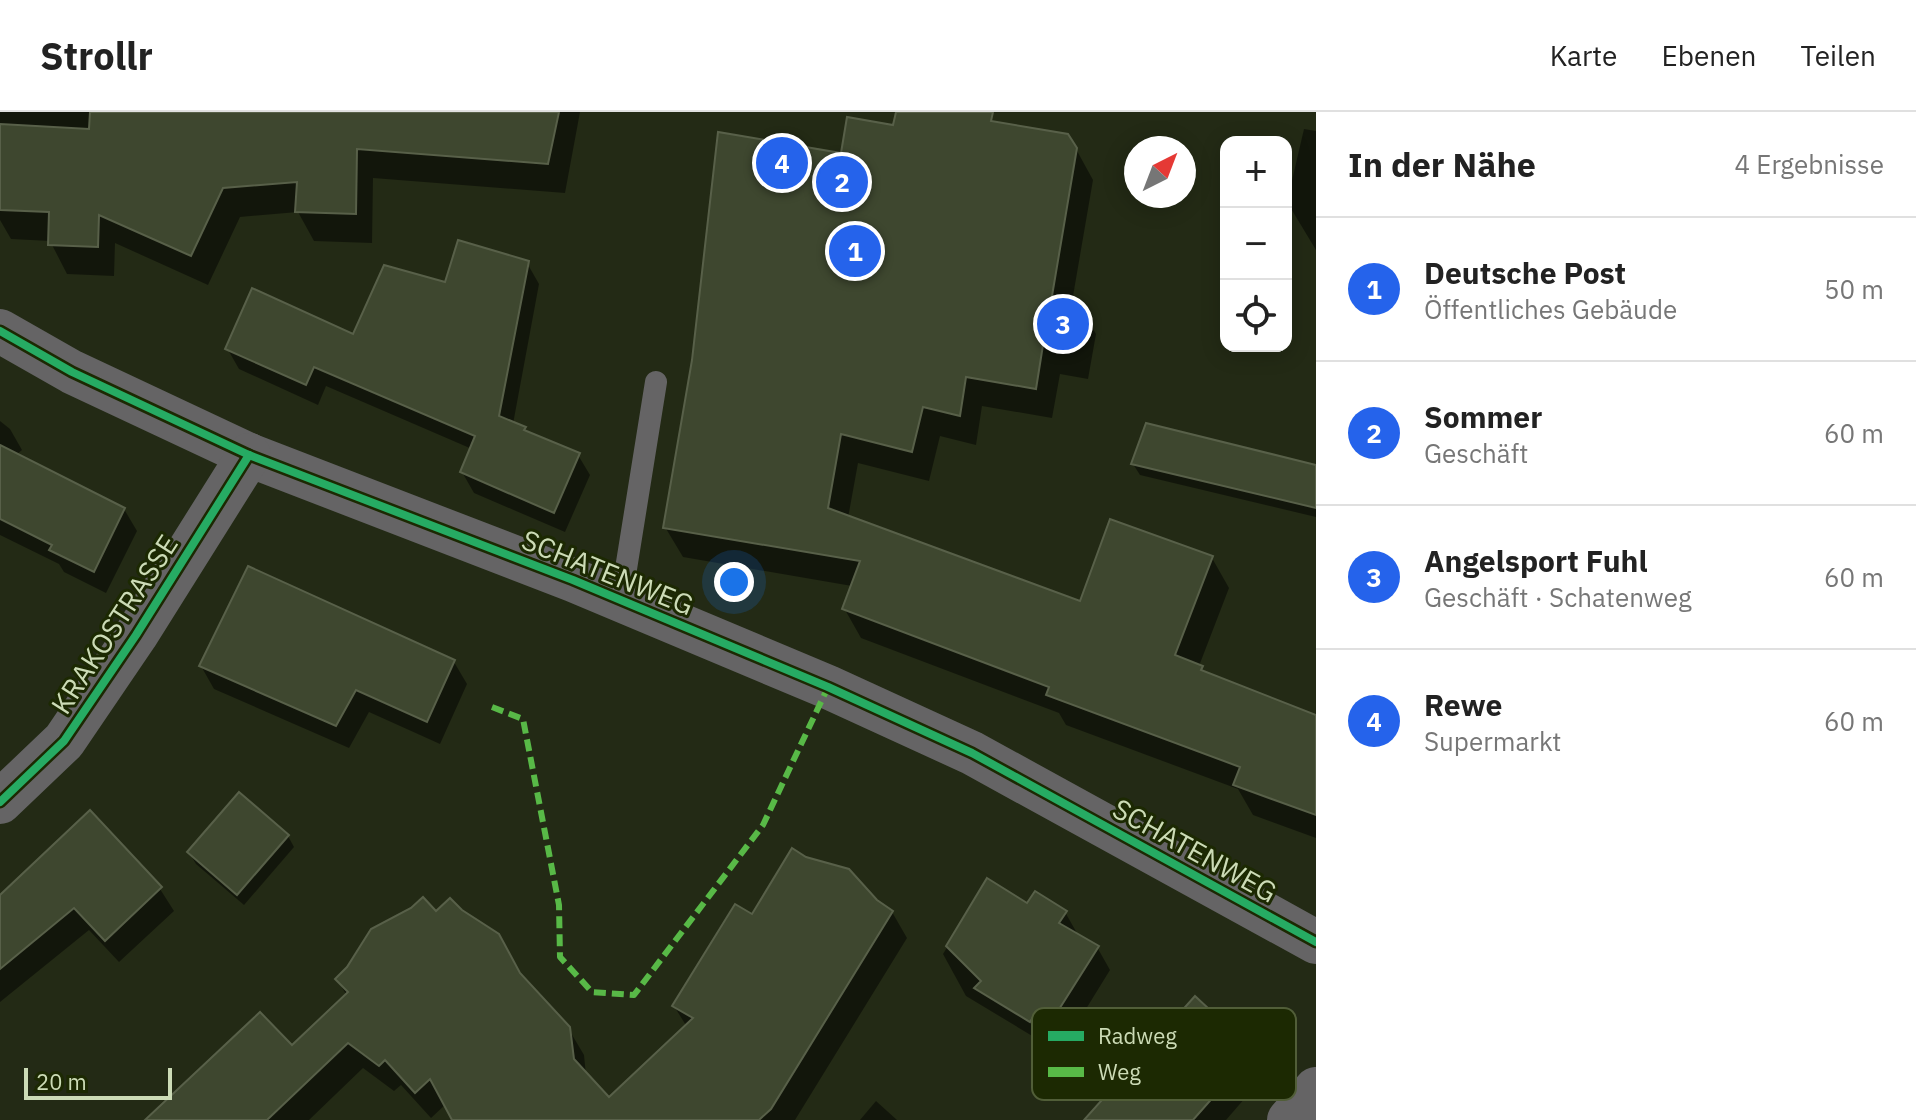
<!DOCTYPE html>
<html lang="de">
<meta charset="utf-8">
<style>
:root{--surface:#fff;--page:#f6f6f6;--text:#222;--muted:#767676;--line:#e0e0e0;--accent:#2563eb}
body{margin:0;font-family:"IBM Plex Sans",sans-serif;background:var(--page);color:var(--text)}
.controls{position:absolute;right:24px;top:24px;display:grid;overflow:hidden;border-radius:16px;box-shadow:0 4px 20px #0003}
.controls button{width:72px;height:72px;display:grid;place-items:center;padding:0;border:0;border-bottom:2px solid var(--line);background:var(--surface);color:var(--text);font:40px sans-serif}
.compass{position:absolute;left:1124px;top:24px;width:72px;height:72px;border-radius:50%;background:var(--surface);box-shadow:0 4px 20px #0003;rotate:42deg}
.scale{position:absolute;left:24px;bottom:20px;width:148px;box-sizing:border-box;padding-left:8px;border:4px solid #ccdbb6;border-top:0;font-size:22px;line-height:28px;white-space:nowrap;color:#ccdbb6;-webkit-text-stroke:6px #1c2902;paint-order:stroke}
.you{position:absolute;left:734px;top:470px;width:28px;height:28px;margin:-20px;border:6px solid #fff;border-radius:50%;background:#1a73e8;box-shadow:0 0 0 12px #1a73e833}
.badge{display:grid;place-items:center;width:52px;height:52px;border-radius:50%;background:var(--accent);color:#fff;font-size:26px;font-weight:700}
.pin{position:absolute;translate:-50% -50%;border:4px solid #fff;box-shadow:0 2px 8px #0006}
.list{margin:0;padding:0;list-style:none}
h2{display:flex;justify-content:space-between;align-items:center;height:104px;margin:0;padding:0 32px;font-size:34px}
h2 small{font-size:26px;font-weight:400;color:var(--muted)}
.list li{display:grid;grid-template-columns:52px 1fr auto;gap:24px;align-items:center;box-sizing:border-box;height:144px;padding:0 32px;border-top:2px solid var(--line)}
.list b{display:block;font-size:30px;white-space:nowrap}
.list p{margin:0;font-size:26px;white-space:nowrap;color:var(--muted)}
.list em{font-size:26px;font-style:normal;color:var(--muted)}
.icon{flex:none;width:44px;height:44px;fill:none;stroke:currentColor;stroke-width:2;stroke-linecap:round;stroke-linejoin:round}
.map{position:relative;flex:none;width:1316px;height:1008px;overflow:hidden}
header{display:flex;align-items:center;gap:48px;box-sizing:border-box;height:112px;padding:0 40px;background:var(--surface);border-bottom:2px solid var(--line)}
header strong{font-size:38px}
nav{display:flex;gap:44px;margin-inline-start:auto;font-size:28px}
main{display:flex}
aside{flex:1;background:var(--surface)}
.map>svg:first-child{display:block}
</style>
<header>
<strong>Strollr</strong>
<nav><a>Karte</a><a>Ebenen</a><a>Teilen</a></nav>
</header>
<main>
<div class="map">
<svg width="1316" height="1008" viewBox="0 0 1316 1008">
<rect width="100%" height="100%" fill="#232a15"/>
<g fill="#0007">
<path d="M 0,0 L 580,0 L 565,81 L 373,66 L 372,131 L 314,129 L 298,100 L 240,105 L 208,173 L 115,131 L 114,164 L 67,162 L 50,129 L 11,127 L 0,108 Z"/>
<path d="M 898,0 L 930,0 L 1076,37 L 1093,68 L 1072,190 L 1079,192 L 1096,222 L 1088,267 L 1060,262 L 1052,306 L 982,294 L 976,333 L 940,324 L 929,369 L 858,351 L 848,406 L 1081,492 L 1212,446 L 1229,476 L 1199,554 L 1205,562 L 1316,605 L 1316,726 L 1253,703 L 1238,677 L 1066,613 L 1059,601 L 861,526 L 844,496 L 852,474 L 683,445 L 665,415 L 843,44 L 895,15 Z"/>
<path d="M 1304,17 L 1316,19 L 1316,138 L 1287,90 Z"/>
<path d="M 527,151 L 539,172 L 513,312 L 524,317 L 527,321 L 578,343 L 590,363 L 565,420 L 474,381 L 462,360 L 472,337 L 326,274 L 318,293 L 239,257 L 227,236 L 354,224 L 446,173 Z"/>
<path d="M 0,309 L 10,317 L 22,338 L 16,343 L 124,397 L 137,419 L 106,481 L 64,460 L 59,452 L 0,423 Z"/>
<path d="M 1133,352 L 1316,355 L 1316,405 L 1140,363 Z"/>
<path d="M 454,550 L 467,572 L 440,632 L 369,600 L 349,636 L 214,577 L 201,554 Z"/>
<path d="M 90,701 L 160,777 L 174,799 L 119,850 L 89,818 L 0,890 L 0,785 Z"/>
<path d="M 288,724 L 294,735 L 244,793 L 196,752 L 189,740 Z"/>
<path d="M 988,769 L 1028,793 L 1065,800 L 1078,823 L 1097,835 L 1110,858 L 1065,931 L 1049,921 L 1044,931 L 966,884 L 943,842 Z"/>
<path d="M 875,790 L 892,800 L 907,826 L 795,1008 L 454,1008 L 446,992 L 431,1006 L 401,973 L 394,979 L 363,956 L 309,1008 L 149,1008 L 292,936 L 347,884 L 337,867 L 435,802 L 521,865 L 568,916 L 584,943 L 586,963 L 609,988 L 687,915 L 674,894 L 752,805 Z"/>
<path d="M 1252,941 L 1265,963 L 1226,1008 L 1089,1008 Z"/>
<path d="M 876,989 L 897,1008 L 860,1008 Z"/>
</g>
<g fill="#3e472f" stroke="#586049" stroke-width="2">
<path d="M 90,0 L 559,0 L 548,52 L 357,37 L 356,102 L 295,100 L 297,70 L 223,76 L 191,144 L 99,103 L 98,135 L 48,133 L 49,100 L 0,98 L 0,12 L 89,17 Z"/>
<path d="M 896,0 L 993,0 L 991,9 L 1068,22 L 1077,36 L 1052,184 L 1080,190 L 1072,238 L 1043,233 L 1036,277 L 966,265 L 960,304 L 923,295 L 912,340 L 841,322 L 828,396 L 1080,489 L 1110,407 L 1213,444 L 1175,543 L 1203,554 L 1201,558 L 1316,603 L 1316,703 L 1233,673 L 1240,655 L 1046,583 L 1049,575 L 842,497 L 860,449 L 663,416 L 692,248 L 718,20 L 841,41 L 847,5 L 893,13 Z"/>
<path d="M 458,128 L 529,149 L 499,304 L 526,315 L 524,318 L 580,341 L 554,401 L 460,360 L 475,324 L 314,255 L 306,273 L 225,237 L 252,176 L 353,222 L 384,153 L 445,170 Z"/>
<path d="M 1146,311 L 1316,353 L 1316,396 L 1131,352 Z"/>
<path d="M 0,333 L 125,396 L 94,460 L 49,438 L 52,433 L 0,407 Z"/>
<path d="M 248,454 L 455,548 L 427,610 L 356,578 L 336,614 L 199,554 Z"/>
<path d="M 239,680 L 289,723 L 237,783 L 187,740 Z"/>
<path d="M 90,698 L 162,775 L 105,829 L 74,796 L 0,857 L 0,783 Z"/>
<path d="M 792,736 L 806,745 L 849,757 L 877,788 L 893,799 L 771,997 L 759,1008 L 452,1008 L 430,967 L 415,981 L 385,948 L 379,954 L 348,931 L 267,1008 L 145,1008 L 260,900 L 292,933 L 348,880 L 335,867 L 347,855 L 371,817 L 411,796 L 423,785 L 436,799 L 450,786 L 462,798 L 499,822 L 520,861 L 570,915 L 574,947 L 609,985 L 693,906 L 672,894 L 735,792 L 752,802 Z"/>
<path d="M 987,766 L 1027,791 L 1035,779 L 1067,799 L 1059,811 L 1099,834 L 1051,910 L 1036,900 L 1030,910 L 974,876 L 981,869 L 946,834 Z"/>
<path d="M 1195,884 L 1254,939 L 1193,1008 L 1084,1008 Z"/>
</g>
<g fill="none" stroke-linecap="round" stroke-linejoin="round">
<path stroke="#656465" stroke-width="22" d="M 621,488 L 656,270"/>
<g stroke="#656465" stroke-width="44">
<path d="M 0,219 L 72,260 L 249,343 L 573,468 L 828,575 L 972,641 L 1316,830"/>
<path d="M 0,690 L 64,629 L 136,523 L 249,343"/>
<path d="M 1289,1008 L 1316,977"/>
</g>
<path stroke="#58b947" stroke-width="6" stroke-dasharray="12 6" stroke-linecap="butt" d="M 492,595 L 523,607 L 559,793 L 560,845 L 592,880 L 634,883 L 763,713 L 828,575"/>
<g stroke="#1c2902" stroke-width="13">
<g id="cycleway">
<path d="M 0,219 L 72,260 L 249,343 L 573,468 L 828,575 L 972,641 L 1316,830"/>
<path d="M 0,690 L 64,629 L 136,523 L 249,343"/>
</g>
</g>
<use href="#cycleway" stroke="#26ab63" stroke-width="8"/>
</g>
<g text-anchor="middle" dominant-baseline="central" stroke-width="6" stroke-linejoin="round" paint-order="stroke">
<g font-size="28" fill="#ccdbb6" stroke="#1c2902">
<text transform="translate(608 460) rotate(22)">SCHATENWEG</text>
<text transform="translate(114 512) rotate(-57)">KRAKOSTRASSE</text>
<text transform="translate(1195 738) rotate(29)">SCHATENWEG</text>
</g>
</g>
<rect x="1032" y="896" width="264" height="92" rx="12" fill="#1c2902" stroke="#515e38" stroke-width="2"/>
<rect x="1048" y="919" width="36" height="10" fill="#26ab63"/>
<rect x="1048" y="955" width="36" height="10" fill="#58b947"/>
<g font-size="22" fill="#ccdbb6">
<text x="1098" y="932">Radweg</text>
<text x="1098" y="968">Weg</text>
</g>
</svg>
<div class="controls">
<button>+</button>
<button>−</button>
<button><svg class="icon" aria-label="locate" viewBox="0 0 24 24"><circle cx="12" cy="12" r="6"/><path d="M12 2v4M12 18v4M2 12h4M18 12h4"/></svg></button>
</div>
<svg class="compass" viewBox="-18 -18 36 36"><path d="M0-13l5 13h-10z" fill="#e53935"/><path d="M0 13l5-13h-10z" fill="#767676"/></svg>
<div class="scale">20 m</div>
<div class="you"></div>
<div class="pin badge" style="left:855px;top:139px">1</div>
<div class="pin badge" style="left:842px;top:70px">2</div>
<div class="pin badge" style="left:1063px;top:212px">3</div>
<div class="pin badge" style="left:782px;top:51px">4</div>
</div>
<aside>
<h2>In der Nähe<small>4 Ergebnisse</small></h2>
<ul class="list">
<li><span class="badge">1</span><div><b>Deutsche Post</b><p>Öffentliches Gebäude</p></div><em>50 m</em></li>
<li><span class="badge">2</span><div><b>Sommer</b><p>Geschäft</p></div><em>60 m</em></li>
<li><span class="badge">3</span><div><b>Angelsport Fuhl</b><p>Geschäft · Schatenweg</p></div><em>60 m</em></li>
<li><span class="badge">4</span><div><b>Rewe</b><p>Supermarkt</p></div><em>60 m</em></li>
</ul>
</aside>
</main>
